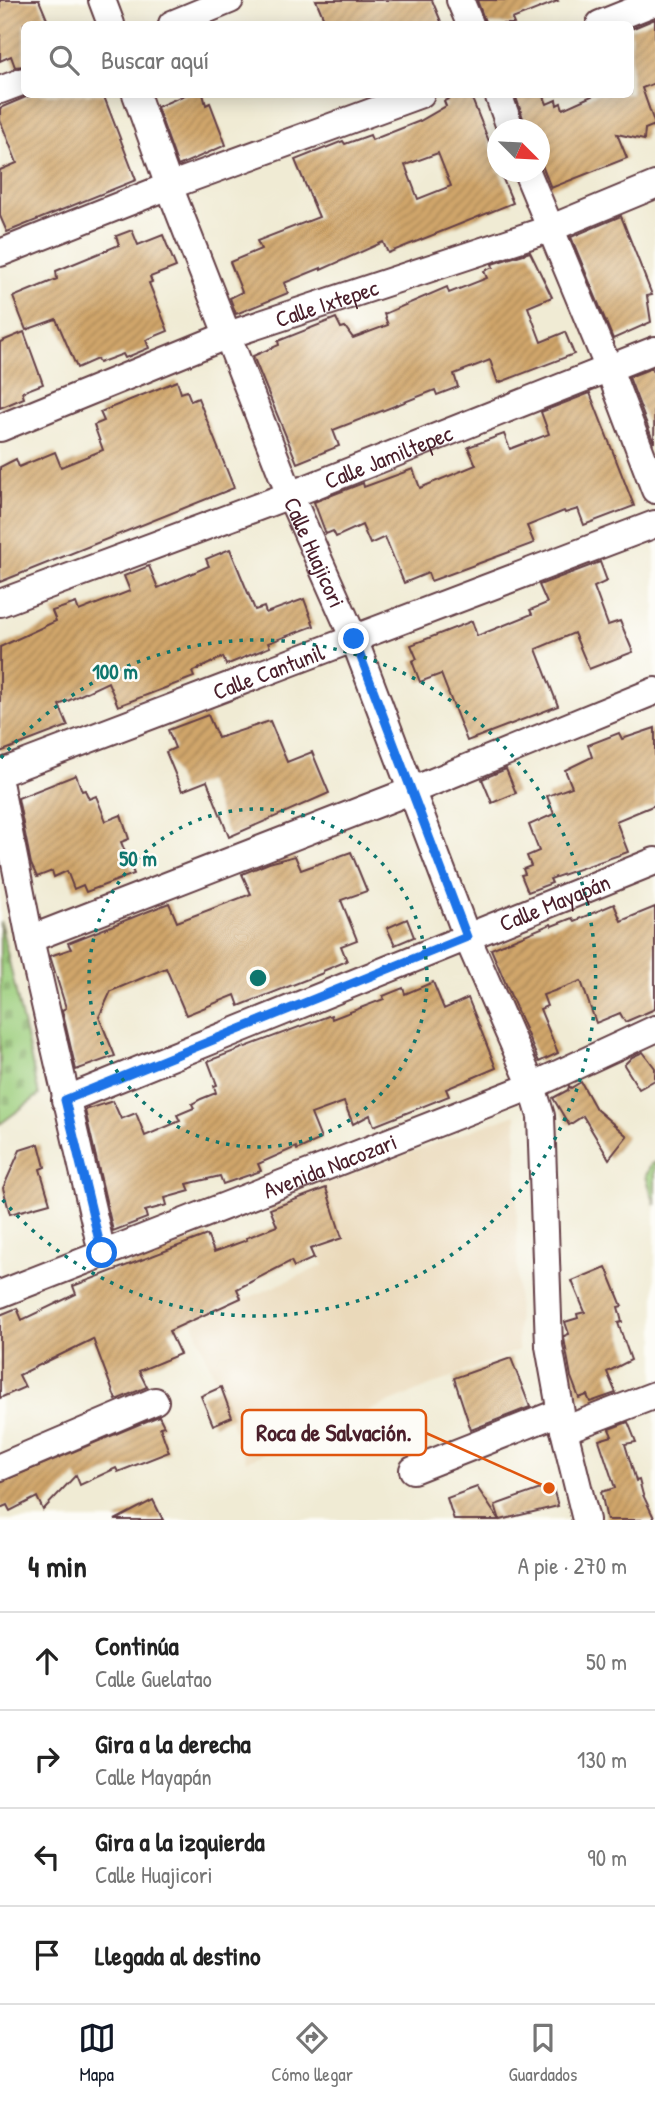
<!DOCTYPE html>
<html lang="es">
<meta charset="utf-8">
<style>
:root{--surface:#fff;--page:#f6f6f6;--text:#222;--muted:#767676;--line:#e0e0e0;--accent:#111827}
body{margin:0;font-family:"Patrick Hand",sans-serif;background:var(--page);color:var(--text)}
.compass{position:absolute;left:487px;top:119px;width:63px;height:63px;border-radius:50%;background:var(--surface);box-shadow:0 4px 18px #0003;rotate:114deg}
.stop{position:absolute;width:21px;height:21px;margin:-16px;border:5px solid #1a73e8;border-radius:50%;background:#fff}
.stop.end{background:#1a73e8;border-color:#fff;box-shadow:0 2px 7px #0008}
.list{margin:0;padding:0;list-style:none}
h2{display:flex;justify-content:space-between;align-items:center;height:91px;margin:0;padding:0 28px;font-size:30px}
h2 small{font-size:23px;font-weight:400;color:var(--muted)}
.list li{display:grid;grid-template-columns:46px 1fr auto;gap:21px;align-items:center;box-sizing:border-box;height:98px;padding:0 28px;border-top:2px solid var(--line)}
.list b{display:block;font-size:26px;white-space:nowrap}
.list p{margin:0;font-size:23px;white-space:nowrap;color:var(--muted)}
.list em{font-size:23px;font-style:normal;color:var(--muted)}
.icon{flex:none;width:38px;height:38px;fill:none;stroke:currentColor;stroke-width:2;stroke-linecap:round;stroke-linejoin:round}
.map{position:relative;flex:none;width:655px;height:1520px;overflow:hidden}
.search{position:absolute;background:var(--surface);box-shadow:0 4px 18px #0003;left:21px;right:21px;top:21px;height:77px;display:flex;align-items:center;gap:18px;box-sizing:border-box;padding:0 24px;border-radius:10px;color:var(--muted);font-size:26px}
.sheet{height:483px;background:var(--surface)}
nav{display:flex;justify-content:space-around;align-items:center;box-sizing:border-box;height:98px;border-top:2px solid var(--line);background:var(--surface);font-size:19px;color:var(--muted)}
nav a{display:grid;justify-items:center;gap:4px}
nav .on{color:var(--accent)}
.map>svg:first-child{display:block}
</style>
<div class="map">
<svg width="655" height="1520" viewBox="0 0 655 1520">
<defs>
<pattern id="grass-dots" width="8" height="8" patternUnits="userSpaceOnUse" patternTransform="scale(1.75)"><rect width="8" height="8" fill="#9ecf7f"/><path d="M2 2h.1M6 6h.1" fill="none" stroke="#8ab16e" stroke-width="1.8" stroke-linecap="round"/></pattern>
<pattern id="cemetery-stones" width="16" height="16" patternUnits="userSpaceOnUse" patternTransform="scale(1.75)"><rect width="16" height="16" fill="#9ecf7f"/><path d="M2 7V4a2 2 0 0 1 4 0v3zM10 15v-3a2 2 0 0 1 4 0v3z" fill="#8ab16e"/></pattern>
<pattern id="building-hatch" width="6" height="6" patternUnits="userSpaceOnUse" patternTransform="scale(1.75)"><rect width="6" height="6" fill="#d0a66b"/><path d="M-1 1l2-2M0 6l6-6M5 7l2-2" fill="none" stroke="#ab8758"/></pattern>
</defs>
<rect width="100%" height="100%" fill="#fdfcf7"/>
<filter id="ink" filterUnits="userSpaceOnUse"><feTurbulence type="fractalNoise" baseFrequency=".0143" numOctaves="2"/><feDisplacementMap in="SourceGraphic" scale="14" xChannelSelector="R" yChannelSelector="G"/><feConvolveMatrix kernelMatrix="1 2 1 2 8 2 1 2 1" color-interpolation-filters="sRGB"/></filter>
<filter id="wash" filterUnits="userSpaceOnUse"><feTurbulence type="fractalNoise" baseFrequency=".00686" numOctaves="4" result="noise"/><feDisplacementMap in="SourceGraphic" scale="28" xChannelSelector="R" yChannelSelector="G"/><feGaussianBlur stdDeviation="1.57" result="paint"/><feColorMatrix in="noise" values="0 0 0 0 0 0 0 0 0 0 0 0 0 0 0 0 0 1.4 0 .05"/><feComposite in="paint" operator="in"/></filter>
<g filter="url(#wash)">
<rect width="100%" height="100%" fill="#f0ebd4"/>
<path fill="#ead9ba" d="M 516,1114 L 518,1350 L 246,1461 L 193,1322 L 324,1265 L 296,1194 Z"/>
<path fill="url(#grass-dots)" stroke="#747755" stroke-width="2" d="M 655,1162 L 655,1205 L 646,1176 L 651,1164 Z"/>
<path fill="url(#cemetery-stones)" stroke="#747755" stroke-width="2" d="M 0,921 L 39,1095 L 0,1124 Z"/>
<g id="blocks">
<g fill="url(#building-hatch)" fill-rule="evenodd">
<path d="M 0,0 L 39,0 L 49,24 L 24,24 L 24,66 L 15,67 L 11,56 L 0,61 Z"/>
<path d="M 316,0 L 432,0 L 442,24 L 326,24 Z"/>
<path d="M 477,0 L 557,0 L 558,1 L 512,19 L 514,24 L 486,24 Z"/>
<path d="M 655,19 L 655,83 L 642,88 L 655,125 L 645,129 L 644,140 L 617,134 L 627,158 L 551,188 L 540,160 L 540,130 L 527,130 L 515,94 L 543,94 L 547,104 L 556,100 L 557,105 L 561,103 L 563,109 L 596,94 L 631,94 L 631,29 Z"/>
<path d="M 33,94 L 103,94 L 136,180 L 7,232 L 0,216 L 0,170 L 17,163 L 0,120 L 0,108 Z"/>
<path d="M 187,94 L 203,94 L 206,105 L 210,103 L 226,145 L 178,166 L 157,107 Z"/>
<path d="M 459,94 L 470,94 L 498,164 L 498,172 L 500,172 L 513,203 L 388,253 L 383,242 L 321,270 L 321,268 L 284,283 L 288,293 L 236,314 L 230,298 L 242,292 L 230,262 L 261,249 L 257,241 L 319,217 L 295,160 L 343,141 L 345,144 L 370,135 L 372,140 L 420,121 L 446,106 L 444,101 ZM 438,153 L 451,186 L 418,199 L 405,165 Z"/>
<path d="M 621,216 L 652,295 L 647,296 L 651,322 L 613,339 L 571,237 Z"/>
<path d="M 132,230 L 138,245 L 163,235 L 176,267 L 150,277 L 152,282 L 149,283 L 168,331 L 146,340 L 149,348 L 125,358 L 123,354 L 99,363 L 97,359 L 77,368 L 56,319 L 26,330 L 13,297 L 57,279 L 56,271 L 119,245 L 116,236 Z"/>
<path d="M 530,252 L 552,297 L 528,307 L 541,342 L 565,332 L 574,354 L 498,383 L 490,360 L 454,374 L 458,387 L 437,395 L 435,390 L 333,430 L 339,446 L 297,463 L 253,356 L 279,345 L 278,341 L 336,318 L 341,328 L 345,327 L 353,338 L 388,325 L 384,314 L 447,287 L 449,293 L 487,278 L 484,271 L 493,267 L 492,264 Z"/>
<path d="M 24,332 L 43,384 L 22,392 L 24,398 L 0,408 L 0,342 Z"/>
<path d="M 652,368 L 655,376 L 654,443 L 629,377 Z"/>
<path d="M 177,381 L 181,393 L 187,391 L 191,401 L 198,398 L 234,488 L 0,582 L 0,467 L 16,459 L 19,467 L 55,452 L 61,467 L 103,450 L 94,425 L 104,421 L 100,412 Z"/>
<path d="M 590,393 L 634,506 L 584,525 L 578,509 L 565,513 L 564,511 L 527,526 L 534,543 L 431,581 L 428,573 L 404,583 L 385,537 L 370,544 L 362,525 L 336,537 L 333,531 L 326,534 L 314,502 L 363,483 L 364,487 L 413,469 L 420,488 L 476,465 L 468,447 L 504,434 L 510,449 L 549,434 L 541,412 Z"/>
<path d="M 230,549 L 255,610 L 264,607 L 266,613 L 304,599 L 314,626 L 268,643 L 270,647 L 226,665 L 223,657 L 192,672 L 194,677 L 118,706 L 108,682 L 59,705 L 68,726 L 0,752 L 0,647 L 56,621 L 52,611 L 76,603 L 79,611 L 130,591 L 124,576 L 149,566 L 158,588 L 209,566 L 206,559 Z"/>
<path d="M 600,562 L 607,581 L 594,587 L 608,625 L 620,621 L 633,652 L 589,669 L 574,633 L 536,649 L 558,706 L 467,741 L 441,674 L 420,682 L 412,661 L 417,659 L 411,645 L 472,621 L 477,636 L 532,614 L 530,610 L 547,603 L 539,585 Z"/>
<path d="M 208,715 L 218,738 L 270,721 L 287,762 L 312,752 L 329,793 L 229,837 L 207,781 L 182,791 L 166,752 L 175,748 L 168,730 Z"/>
<path d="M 655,728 L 655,805 L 616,821 L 628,852 L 550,879 L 552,883 L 528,892 L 521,875 L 525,874 L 523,869 L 531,866 L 527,856 L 539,851 L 529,825 L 554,814 L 547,796 L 572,787 L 565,770 L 592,757 L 588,745 L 619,733 L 622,739 Z"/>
<path d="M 506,769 L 516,793 L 492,803 L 482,779 Z"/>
<path d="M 76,775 L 82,791 L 85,790 L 89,799 L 96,796 L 106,821 L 121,815 L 129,839 L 121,842 L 134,874 L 86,892 L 83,885 L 74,889 L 67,871 L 54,877 L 52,871 L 37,877 L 31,864 L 18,798 Z"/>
<path d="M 351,852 L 367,891 L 341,900 L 357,940 L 341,946 L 347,961 L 323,971 L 323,973 L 239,1006 L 235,995 L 186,1015 L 166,968 L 111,991 L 99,1017 L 115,1056 L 76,1070 L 62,1010 L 66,1008 L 50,956 L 71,949 L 68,943 L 169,903 L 177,922 L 251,894 L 242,874 L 269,863 L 295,856 L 301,870 Z"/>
<path d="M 614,904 L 621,921 L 655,907 L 655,1009 L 625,1022 L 620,1013 L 596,1023 L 581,981 L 543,995 L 547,1006 L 540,1009 L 558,1053 L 539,1062 L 491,949 L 551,924 L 552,926 L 572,918 L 574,921 Z"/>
<path d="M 407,919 L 414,937 L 395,945 L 387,928 Z"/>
<path d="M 433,982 L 444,1009 L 468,998 L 496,1068 L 446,1089 L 449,1096 L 374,1126 L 370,1115 L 353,1124 L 344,1102 L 311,1114 L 321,1139 L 297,1150 L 296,1147 L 258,1164 L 261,1171 L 223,1184 L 220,1176 L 187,1184 L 190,1191 L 165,1198 L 167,1205 L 145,1211 L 147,1218 L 113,1231 L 85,1110 L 113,1101 L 121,1119 L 136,1113 L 145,1136 L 180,1121 L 177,1115 L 194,1108 L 192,1104 L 201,1099 L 216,1093 L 214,1086 L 217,1085 L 208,1061 L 331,1015 L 332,1019 L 384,999 L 383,996 L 403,988 L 405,994 Z"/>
<path d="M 643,1052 L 655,1068 L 655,1080 L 639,1089 L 624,1065 L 632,1057 Z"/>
<path d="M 581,1082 L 596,1109 L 627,1136 L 609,1159 L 583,1116 L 569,1125 L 553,1098 L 568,1090 L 569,1086 L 571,1088 Z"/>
<path d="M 39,1144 L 45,1167 L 40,1169 L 50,1203 L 10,1214 L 3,1188 L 20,1150 Z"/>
<path d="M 326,1188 L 342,1238 L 310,1249 L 314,1258 L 294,1267 L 291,1261 L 237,1289 L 241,1298 L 169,1331 L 180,1354 L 139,1371 L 147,1387 L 116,1400 L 93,1339 L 19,1375 L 25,1387 L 0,1398 L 0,1315 L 17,1308 L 22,1320 L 76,1294 L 73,1286 L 207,1235 L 214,1252 L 247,1240 L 246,1238 L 277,1226 L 270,1209 Z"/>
<path d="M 606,1267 L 622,1306 L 618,1307 L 622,1322 L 618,1323 L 631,1360 L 607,1372 L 616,1393 L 590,1402 L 587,1395 L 579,1398 L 571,1377 L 565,1344 L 564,1336 L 569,1334 L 565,1322 L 578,1318 L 577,1314 L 585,1312 L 572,1281 Z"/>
<path d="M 511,1358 L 530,1407 L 471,1430 L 454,1378 Z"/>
<path d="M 221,1387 L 232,1417 L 213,1425 L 201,1396 Z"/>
<path d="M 159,1416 L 164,1426 L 160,1427 L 169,1452 L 118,1472 L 116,1468 L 80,1485 L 76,1475 L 43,1510 L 37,1497 L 10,1511 L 7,1505 L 0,1508 L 0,1482 Z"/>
<path d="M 628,1422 L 636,1442 L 625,1444 L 636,1481 L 639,1480 L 643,1495 L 655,1520 L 607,1520 L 601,1492 L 615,1488 L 599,1440 L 612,1436 L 609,1429 Z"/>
<path d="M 552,1485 L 558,1506 L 500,1520 L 495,1505 Z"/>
<path d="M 477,1487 L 499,1520 L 454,1520 L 447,1498 Z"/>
<path d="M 153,1500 L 163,1520 L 115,1520 Z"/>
</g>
</g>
</g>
<g filter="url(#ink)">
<use href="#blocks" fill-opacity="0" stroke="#633e44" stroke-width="2"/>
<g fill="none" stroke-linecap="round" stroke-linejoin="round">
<g stroke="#633e44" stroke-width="30">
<g id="minor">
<path d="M 102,0 L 111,24"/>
<path d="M 460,0 L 470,24"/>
<path d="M 172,24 L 230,0"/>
<path d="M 600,24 L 655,2"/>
<path d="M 0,90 L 24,81"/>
<path id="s1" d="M 136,94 L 169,186 L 290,495 L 354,639 L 467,937 L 532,1086 L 541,1116 L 549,1346 L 564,1430 L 586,1520"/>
<path d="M 498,94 L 511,130"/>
<path d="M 527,172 L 609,369 L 655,490"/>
<path d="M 0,253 L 169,186 L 421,94"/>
<path id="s2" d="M 0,428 L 228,335 L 549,229 L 655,185"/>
<path id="s3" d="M 0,603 L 290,495 L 655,350"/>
<path id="s4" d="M 0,773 L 655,524"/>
<path d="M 0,787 L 30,939 L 102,1253"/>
<path d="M 30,939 L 413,790 L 655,691"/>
<path id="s5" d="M 65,1100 L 655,861"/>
<path id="s6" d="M 0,1294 L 532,1086 L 655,1029"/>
<path d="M 564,1430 L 655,1395"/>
<path d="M 0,1467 L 155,1401"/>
<path d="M 413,1470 L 560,1412"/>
</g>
</g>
<use href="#minor" stroke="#fff" stroke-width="26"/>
</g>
</g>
<g fill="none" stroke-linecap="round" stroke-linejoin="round" filter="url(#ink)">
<path stroke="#1a73e8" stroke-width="9" d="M 102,1253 L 65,1100 L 467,937 L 354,639"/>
</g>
<g fill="none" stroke="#0f766e" stroke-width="3.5" stroke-dasharray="3.5 7">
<circle cx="258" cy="978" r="169"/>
<path d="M1 758A338 338 0 1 1 1 1198"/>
</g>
<g text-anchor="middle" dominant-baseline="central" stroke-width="5" stroke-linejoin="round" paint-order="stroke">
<g font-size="23" fill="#4a1f2b" stroke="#fdfcf7">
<text stroke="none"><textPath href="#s2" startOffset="350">Calle Ixtepec</textPath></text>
<text stroke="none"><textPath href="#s3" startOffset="415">Calle Jamiltepec</textPath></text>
<text stroke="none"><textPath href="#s1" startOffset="492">Calle Huajicori</textPath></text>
<text stroke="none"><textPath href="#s4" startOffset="287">Calle Cantunil</textPath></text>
<text stroke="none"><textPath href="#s5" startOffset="528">Calle Mayapán</textPath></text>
<text stroke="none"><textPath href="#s6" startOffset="354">Avenida Nacozari</textPath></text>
</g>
</g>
<circle cx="258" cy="978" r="10" fill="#0f766e" stroke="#fdfcf7" stroke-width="3.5"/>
<g font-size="21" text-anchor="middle" font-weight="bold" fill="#0f766e" stroke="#fdfcf7" stroke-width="5" stroke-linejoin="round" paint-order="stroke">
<text x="115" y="679">100 m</text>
<text x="138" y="866">50 m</text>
</g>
<path fill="none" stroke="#e0560e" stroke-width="2.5" d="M549 1488L426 1433"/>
<circle fill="#e0560e" stroke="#fdfcf7" stroke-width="2.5" cx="549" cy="1488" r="7"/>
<rect fill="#fdfcf7" stroke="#e0560e" stroke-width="2.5" x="242" y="1410" width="184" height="45" rx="7"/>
<g font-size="24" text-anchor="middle" font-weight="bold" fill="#4a1f2b">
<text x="334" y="1441">Roca de Salvación.</text>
</g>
</svg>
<svg class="compass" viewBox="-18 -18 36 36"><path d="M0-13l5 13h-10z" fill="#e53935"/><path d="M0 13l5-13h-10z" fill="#767676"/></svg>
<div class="stop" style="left:102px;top:1253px"></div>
<div class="stop end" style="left:354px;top:639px"></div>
<div class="search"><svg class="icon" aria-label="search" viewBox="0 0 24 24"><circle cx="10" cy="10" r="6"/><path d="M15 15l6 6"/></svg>Buscar aquí</div>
</div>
<section class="sheet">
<h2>4 min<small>A pie · 270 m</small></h2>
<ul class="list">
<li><svg class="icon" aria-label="ahead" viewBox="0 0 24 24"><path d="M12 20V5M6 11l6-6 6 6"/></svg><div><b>Continúa</b><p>Calle Guelatao</p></div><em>50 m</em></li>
<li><svg class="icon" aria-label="right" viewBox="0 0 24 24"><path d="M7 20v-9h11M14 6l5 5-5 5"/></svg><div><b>Gira a la derecha</b><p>Calle Mayapán</p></div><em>130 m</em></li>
<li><svg class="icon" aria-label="left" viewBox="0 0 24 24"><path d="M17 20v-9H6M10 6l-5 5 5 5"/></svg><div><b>Gira a la izquierda</b><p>Calle Huajicori</p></div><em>90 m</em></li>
<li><svg class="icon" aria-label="arrive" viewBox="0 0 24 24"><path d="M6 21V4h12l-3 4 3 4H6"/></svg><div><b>Llegada al destino</b></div></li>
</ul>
</section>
<nav>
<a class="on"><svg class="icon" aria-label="map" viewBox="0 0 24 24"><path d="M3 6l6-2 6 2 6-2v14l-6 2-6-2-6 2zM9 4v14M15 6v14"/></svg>Mapa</a>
<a><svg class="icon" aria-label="directions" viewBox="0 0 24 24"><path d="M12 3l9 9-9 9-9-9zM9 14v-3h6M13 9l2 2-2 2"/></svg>Cómo llegar</a>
<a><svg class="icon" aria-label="saved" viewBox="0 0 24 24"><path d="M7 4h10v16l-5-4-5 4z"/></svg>Guardados</a>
</nav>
